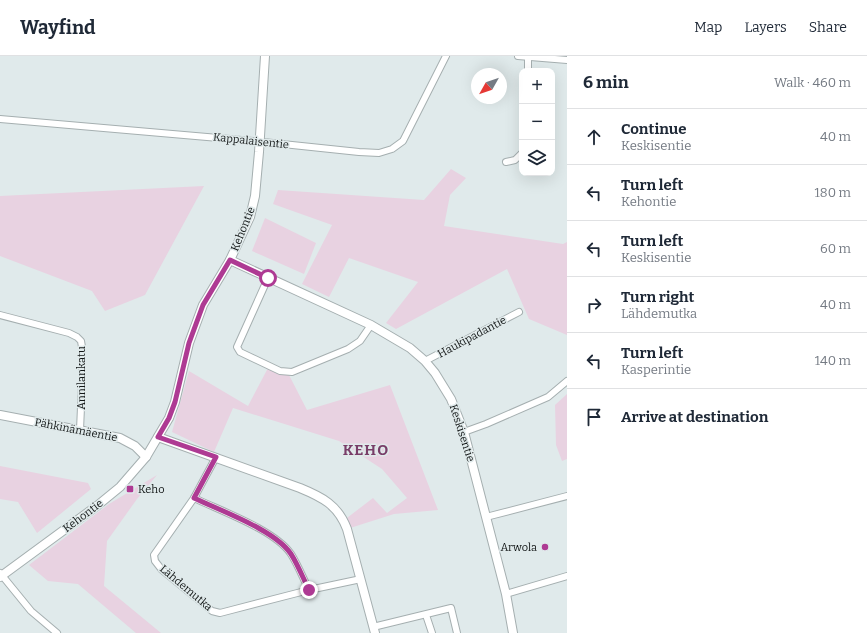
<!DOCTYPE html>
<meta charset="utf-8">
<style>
:root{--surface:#fff;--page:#f2f2f3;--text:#1f2937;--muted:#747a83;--line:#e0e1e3}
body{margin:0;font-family:Bitter,serif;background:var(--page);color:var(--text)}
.controls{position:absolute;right:12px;top:12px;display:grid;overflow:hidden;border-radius:8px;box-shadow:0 4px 16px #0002}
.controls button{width:36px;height:36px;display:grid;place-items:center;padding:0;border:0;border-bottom:1px solid var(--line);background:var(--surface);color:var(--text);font:20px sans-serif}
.compass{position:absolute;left:471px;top:12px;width:36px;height:36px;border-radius:50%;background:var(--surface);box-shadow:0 4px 16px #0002;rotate:230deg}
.stop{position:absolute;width:12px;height:12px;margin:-9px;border:3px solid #ae3a93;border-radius:50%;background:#fff}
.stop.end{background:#ae3a93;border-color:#fff;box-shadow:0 1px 4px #0008}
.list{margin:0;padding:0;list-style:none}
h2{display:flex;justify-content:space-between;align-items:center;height:52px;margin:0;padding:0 16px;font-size:17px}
h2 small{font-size:13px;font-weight:400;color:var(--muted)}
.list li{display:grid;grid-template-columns:26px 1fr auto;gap:12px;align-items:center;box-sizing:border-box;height:56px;padding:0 16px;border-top:1px solid var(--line)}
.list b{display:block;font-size:15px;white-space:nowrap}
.list p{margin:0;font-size:13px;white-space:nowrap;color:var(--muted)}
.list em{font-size:13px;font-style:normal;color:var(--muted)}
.icon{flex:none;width:22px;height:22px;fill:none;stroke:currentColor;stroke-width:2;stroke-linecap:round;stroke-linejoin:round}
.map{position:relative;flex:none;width:567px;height:577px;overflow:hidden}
header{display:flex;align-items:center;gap:24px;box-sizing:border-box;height:56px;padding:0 20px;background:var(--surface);border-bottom:1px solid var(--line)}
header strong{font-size:19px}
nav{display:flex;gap:22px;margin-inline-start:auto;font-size:14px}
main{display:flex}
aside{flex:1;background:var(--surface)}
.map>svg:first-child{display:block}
</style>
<header>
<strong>Wayfind</strong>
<nav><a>Map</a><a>Layers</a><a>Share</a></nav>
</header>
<main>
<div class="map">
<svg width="567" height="577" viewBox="0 0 567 577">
<rect width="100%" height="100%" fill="#e0eaeb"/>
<g fill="#e8d2e1">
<path d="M 451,113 L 466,122 L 450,139 L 444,170 L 563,188 L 567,186 L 567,279 L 529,263 L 507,213 L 396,273 L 386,267 L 418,226 L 349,202 L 329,241 L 302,228 L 332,169 L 273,148 L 278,134 L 424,144 Z"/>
<path d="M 204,130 L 145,239 L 105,255 L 92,235 L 0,200 L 0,140 Z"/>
<path d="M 265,162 L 316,187 L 304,218 L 252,195 Z"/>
<path d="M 268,312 L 281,318 L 289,319 L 307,354 L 390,329 L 438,454 L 394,458 L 347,473 L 343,465 L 373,442 L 387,457 L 407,442 L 382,413 L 339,385 L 233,352 L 214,396 L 172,376 L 189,315 L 248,350 Z"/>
<path d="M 567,338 L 567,403 L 562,405 L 556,389 L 555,349 Z"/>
<path d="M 0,410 L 88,427 L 91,433 L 37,477 L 18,446 L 0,443 Z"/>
<path d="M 157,419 L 137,443 L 107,485 L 104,530 L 161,577 L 136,577 L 78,528 L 48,525 L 29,509 L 109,448 Z"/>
</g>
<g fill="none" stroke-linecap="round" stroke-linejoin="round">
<g stroke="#a5afb0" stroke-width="8">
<g id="minor">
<path d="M 518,0 L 567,4"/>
<path d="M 528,15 L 528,1"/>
<path d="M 0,63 L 253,85 L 359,96 L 379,97 L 392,93 L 403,85 L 446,0"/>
<path d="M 506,106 L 515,104 L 522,97"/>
<path d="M 268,222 L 237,291 L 240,296 L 280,315 L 292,316 L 348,293 L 360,285 L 371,269"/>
<path d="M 0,259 L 69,277 L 77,281 L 81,285 L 82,291 L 82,328 L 80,374"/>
<path d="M 425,305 L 519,256"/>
<path d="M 464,376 L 486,368 L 548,341 L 567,325"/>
<path d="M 216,401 L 194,442 L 154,499 L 155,505 L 162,514 L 212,555 L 220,557 L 309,534 L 361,523"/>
<path d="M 194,442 C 221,455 275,474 291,498 C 298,509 303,522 309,534"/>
<path d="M 486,461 L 567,440"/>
<path d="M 0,517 L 31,555 L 57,577"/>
<path d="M 506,538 L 567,520"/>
<path d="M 426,559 L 432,577"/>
<path d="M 373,571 L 451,552 L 457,577"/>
</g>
</g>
<g stroke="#a5afb0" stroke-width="10">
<g id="tertiary">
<path d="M 230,204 L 371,269 L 410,292 L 425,305 L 435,317 L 451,343 L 464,376 L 506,538 L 513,577"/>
<path d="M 0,359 L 120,382 L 135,390 L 146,401"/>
<path d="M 158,381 L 300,432 C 322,441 338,449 347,473 L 375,577"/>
<path d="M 0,521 L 98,449 L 120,431 L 146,401 L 169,362 L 175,346 L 189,287 L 203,249 L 230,204 L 250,161 L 255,140 L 259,96 L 265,0"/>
</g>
</g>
<use href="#minor" stroke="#fff" stroke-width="6"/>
<use href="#tertiary" stroke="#fff" stroke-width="8"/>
</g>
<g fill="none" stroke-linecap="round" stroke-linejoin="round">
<path stroke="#ae3a93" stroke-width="5" d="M 268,222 L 230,204 L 203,249 L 189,287 L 175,346 L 169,362 L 158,381 L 216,401 L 194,442 C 221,455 275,474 291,498 C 298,509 303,522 309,534"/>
</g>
<g fill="#ae3a93" stroke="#e0eaeb" stroke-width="1.5">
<rect x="126" y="429" width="8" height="8" rx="2"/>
<circle cx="545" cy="491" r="4"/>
</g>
<g text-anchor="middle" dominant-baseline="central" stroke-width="3" stroke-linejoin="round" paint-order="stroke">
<g font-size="11" fill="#121616" stroke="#e0eaeb">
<text transform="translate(251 85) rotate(6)">Kappalaisentie</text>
<text transform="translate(243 173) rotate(-68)">Kehontie</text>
<text transform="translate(472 281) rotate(-28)">Haukipadantie</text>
<text transform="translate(81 322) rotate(-90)">Annilankatu</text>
<text transform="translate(76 374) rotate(11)">Pähkinämäentie</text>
<text transform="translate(462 377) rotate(72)">Keskisentie</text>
<text transform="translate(83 460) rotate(-37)">Kehontie</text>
<text transform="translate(186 532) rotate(40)">Lähdemutka</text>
</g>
<g font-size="11" fill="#121616" stroke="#e0eaeb" text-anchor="start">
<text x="138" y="433">Keho</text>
<text x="537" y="491" text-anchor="end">Arwola</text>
</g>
<g font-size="15" font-weight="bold" letter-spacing="1" fill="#793e69" stroke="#e0eaeb">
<text x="366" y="394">KEHO</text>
</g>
</g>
</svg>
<div class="controls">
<button>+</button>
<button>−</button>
<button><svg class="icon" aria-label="layers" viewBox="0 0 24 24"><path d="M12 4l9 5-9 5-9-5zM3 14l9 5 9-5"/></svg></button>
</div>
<svg class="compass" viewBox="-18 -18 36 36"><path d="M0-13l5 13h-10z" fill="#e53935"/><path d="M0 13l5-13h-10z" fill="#747a83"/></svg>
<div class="stop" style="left:268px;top:222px"></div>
<div class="stop end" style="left:309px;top:534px"></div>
</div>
<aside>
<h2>6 min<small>Walk · 460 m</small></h2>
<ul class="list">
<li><svg class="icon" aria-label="ahead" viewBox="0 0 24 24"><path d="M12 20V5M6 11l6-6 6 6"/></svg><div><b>Continue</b><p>Keskisentie</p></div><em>40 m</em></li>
<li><svg class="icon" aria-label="left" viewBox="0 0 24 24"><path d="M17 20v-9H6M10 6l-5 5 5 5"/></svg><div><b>Turn left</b><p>Kehontie</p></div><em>180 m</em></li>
<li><svg class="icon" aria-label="left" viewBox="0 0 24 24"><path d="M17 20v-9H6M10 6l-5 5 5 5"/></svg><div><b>Turn left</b><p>Keskisentie</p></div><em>60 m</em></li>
<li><svg class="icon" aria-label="right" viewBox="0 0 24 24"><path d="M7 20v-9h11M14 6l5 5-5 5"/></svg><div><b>Turn right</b><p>Lähdemutka</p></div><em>40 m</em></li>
<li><svg class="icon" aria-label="left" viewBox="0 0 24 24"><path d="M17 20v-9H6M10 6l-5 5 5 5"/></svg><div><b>Turn left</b><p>Kasperintie</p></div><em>140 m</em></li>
<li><svg class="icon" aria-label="arrive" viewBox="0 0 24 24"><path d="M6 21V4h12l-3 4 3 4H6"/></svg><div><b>Arrive at destination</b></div></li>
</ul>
</aside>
</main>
